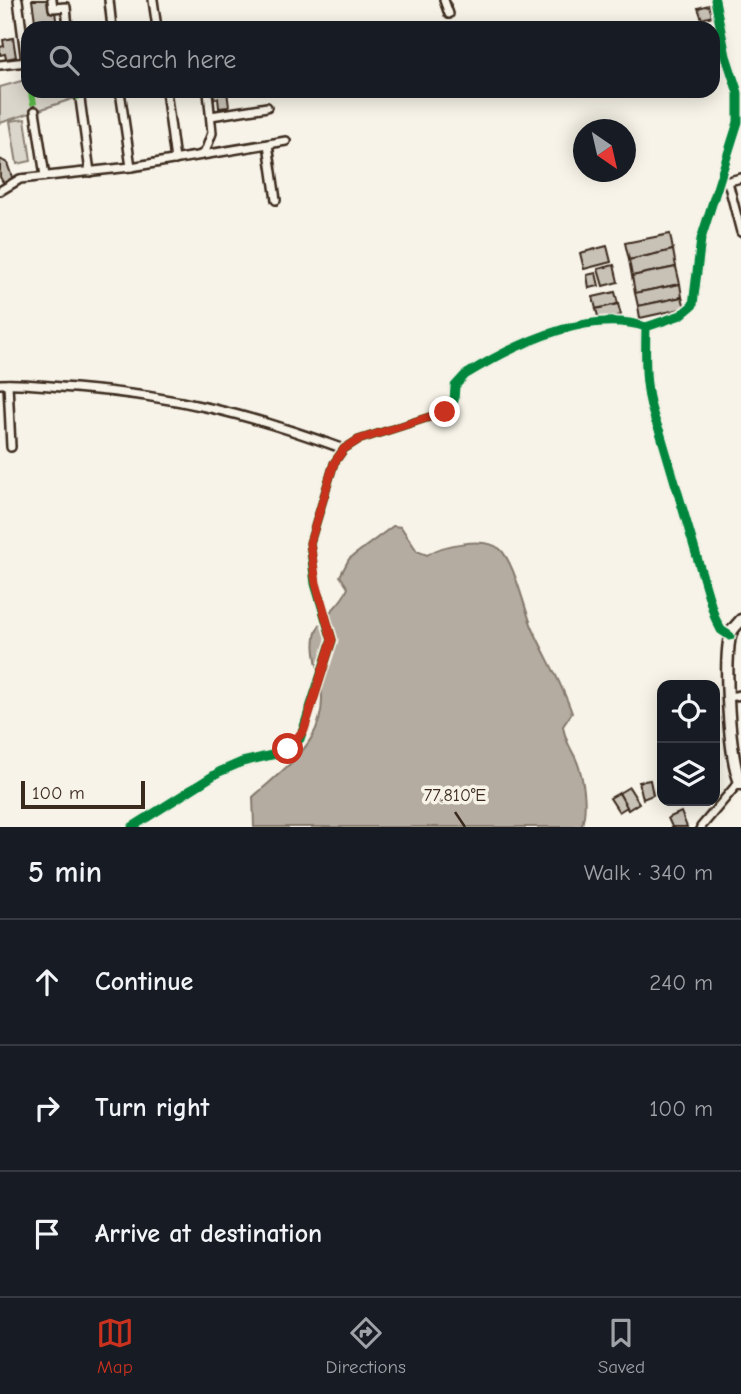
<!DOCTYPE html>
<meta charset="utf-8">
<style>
:root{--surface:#171b24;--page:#242831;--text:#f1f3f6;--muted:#9ea1a6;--line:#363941;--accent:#c8321e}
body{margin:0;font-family:"Comic Neue",sans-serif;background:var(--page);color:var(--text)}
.controls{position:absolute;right:21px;bottom:21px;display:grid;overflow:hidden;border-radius:14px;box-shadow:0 4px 18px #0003}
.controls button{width:63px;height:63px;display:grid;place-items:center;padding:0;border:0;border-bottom:2px solid var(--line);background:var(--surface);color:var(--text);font:35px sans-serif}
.compass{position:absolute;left:573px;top:119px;width:63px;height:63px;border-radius:50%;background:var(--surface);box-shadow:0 4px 18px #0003;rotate:146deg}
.scale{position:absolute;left:21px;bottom:18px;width:124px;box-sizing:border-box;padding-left:7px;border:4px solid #3b2a1e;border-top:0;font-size:19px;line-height:24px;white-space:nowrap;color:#3b2a1e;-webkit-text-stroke:5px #f7f3e8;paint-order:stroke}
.stop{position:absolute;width:21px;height:21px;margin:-16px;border:5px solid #c8321e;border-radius:50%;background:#fff}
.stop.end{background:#c8321e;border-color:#fff;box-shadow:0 2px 7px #0008}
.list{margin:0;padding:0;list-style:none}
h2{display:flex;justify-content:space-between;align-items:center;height:91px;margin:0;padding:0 28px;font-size:30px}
h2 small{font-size:23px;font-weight:400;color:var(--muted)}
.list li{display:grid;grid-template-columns:46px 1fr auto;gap:21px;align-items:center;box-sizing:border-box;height:126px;padding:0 28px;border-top:2px solid var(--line)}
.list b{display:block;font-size:26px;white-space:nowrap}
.list em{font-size:23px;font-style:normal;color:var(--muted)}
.icon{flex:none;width:38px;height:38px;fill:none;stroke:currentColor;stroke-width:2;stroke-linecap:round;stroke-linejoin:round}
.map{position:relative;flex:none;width:741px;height:827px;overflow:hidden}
.search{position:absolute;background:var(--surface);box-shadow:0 4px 18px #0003;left:21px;right:21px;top:21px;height:77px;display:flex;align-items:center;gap:18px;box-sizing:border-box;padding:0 24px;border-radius:21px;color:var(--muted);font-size:26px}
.sheet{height:469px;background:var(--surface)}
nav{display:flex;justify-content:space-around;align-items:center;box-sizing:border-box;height:98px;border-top:2px solid var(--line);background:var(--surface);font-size:19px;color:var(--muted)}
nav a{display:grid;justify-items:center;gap:4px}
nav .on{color:var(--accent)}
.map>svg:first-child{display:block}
</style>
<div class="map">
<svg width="741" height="827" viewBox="0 0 741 827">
<rect width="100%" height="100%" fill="#f7f3e8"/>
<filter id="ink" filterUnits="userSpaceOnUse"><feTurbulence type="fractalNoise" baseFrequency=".0143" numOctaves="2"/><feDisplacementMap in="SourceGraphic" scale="14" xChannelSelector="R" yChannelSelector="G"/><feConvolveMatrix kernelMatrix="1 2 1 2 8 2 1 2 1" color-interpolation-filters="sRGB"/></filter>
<g filter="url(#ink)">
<g fill="#dbd6cb" stroke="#8b8074" stroke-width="2">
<path d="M 28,75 L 28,91 L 96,91 L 0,123 L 0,87 L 25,80 Z"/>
<path d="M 25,119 L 31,161 L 17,164 L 10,121 Z"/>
</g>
<path fill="#b4aca0" stroke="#84786c" stroke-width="2" d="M 393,526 L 401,527 L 417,551 L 427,555 C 442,545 484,536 500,549 C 515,563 524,609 533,629 C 546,658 562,683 572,713 L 563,726 C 566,747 574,750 579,767 C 584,783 588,811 581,827 L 254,827 L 253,797 C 291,762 332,738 320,679 C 317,665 311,644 317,630 C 324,614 341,606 348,588 L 340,576 L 349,559 Z"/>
<g fill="#c8c1b6" stroke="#3b2a1e" stroke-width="2">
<path d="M 32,0 L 47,0 L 49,12 L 55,11 L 57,28 L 36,28 Z"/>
<path d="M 709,5 L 712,16 L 702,19 L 698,8 Z"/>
<path d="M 13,38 L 16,57 L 6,59 L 5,54 L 0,55 L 0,47 L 4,46 L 3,40 Z"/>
<path d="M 227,91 L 229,107 L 219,108 L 218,98 L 214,99 L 213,93 Z"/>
<path d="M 0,159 L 7,163 L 13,180 L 4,184 L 0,177 Z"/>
<path d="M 670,234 L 673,250 L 629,260 L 625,243 Z"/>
<path d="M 607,246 L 611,262 L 584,269 L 580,253 Z"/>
<path d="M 673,250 L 676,267 L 632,276 L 629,260 Z"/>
<path d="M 614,265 L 618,282 L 603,286 L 598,269 Z"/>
<path d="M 676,267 L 680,284 L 635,293 L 632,276 Z"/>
<path d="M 596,273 L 599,286 L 589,288 L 587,275 Z"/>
<path d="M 680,284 L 682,297 L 638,306 L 635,293 Z"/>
<path d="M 615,292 L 618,304 L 596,309 L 593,297 Z"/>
<path d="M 682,297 L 685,308 L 640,318 L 638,306 Z"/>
<path d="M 618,304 L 621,315 L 599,320 L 596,309 Z"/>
<path d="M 650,780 L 653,795 L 643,799 L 639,782 Z"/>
<path d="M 629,787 L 639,803 L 628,810 L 619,793 Z"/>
<path d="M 619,793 L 627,807 L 619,812 L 610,798 Z"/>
<path d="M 681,812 L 687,827 L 672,827 L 668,818 Z"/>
</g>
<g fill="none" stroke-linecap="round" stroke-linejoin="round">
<g stroke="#3b2a1e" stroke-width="12">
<g id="street">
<path d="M 18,0 L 26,62"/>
<path d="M 52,0 L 53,8 L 66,7 L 68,28"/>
<path d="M 109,0 L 112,28"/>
<path d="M 153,0 L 157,28"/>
<path d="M 444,0 L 449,14"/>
<path d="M 715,0 L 726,56 L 738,93 L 738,122 L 701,239 L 693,305 L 681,315 L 646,327 C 645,364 644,398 660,432 L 715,618 L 721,630 L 730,636"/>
<path d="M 0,65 L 27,62"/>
<path d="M 120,91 L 131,167"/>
<path d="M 166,91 L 175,160"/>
<path d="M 80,99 L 90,172"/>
<path d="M 35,111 L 45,176"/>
<path d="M 211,116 L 267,107"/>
<path d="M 268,144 L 276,200"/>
<path d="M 202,154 L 205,152 L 212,133 L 208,92"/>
<path d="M 725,182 L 741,178"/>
<path d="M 728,182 L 741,232"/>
<path d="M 0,191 L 20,179 L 131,167 L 286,141"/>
<path d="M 0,384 C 24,382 50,387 75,388 C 176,396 249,414 344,449"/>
<path d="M 8,384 L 11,447"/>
<path d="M 729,697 L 741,695"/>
<path d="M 132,827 L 219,772 L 242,762 L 280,753 L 300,739 L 332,640 L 315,584 L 310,543 L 334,463 L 344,449 L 358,440 L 445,412 L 454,401 L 455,386 L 465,375 C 514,345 588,308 646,327"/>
<path d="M 701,827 L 739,782"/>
</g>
</g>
<g stroke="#3b2a1e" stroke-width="15">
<path id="secondary" d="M 741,620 C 738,624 733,628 731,633 C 723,657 729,762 741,784"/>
</g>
<use href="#street" stroke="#f7f3e8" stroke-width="7"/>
<use href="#secondary" stroke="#f7f3e8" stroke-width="10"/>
<g stroke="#58b947" stroke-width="7" stroke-dasharray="14 7" stroke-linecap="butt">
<path d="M 26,62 L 28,75"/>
<path d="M 31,91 L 35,111"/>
<path d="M 77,91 L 80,99"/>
</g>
<g stroke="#f7f3e8" stroke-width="13">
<g id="cycleway">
<path d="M 715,0 L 726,56 L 738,93 L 738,122 L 701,239 L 693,305 L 681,315 L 646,327 C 645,364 644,398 660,432 L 715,618 L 721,630 L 730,636"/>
<path d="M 132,827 L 219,772 L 242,762 L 280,753 L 300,739 L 332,640 L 315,584 L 310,543 L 334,463 L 344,449 L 358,440 L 445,412 L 454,401 L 455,386 L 465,375 C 514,345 588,308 646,327"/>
</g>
</g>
<use href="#cycleway" stroke="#00873e" stroke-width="9"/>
</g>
</g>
<g fill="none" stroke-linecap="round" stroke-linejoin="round" filter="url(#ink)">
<path stroke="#c8321e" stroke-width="9" d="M 288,749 L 304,730 L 332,640 L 316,583 L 310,543 L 334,463 L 344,449 L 358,440 L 445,412"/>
</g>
<path fill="none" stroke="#3b2a1e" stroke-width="2.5" d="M 455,812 L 465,827"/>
<g font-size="18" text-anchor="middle" fill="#3b2a1e" stroke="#f7f3e8" stroke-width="7" stroke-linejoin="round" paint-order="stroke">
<text x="455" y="801">77.810°E</text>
</g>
</svg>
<div class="controls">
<button><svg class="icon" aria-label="locate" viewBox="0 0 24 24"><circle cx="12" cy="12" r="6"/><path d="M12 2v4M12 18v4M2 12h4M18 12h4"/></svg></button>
<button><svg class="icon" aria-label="layers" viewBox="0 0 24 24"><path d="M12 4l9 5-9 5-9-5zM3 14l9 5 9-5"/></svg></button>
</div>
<svg class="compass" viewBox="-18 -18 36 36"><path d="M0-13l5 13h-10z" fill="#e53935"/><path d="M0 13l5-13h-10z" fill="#9ea1a6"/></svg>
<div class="scale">100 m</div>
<div class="stop" style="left:288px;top:749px"></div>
<div class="stop end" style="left:445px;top:412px"></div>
<div class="search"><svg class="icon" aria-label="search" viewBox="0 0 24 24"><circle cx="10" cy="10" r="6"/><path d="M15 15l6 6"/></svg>Search here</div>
</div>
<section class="sheet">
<h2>5 min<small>Walk · 340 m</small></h2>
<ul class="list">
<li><svg class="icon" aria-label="ahead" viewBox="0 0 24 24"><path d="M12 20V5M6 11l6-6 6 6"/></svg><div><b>Continue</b></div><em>240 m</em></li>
<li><svg class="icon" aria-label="right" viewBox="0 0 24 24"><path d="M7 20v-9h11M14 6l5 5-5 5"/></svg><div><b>Turn right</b></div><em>100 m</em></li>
<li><svg class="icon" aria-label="arrive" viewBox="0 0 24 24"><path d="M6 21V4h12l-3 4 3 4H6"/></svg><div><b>Arrive at destination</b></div></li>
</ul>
</section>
<nav>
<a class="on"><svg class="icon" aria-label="map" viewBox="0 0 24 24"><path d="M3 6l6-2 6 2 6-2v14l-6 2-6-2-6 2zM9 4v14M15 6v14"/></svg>Map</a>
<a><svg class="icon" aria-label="directions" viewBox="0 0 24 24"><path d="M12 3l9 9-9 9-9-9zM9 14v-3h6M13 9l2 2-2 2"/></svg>Directions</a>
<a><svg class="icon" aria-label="saved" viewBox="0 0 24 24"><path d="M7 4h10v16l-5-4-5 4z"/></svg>Saved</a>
</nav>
